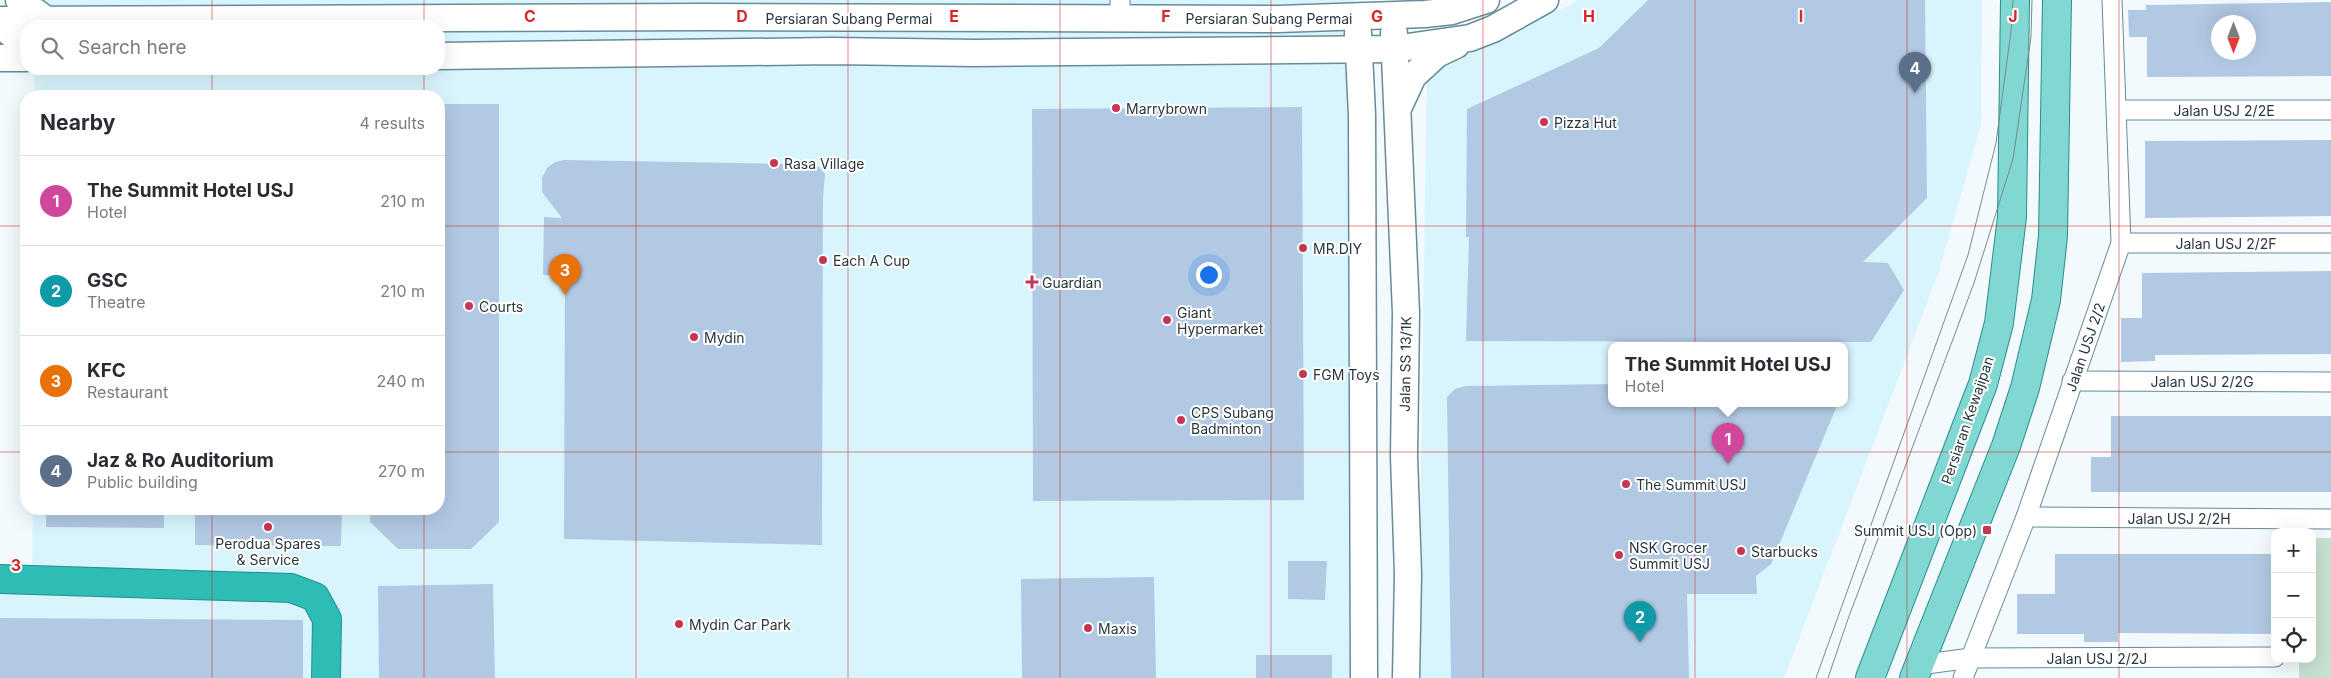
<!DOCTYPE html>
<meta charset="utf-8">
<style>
:root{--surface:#fff;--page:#f2f2f3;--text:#2b2b33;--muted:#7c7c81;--line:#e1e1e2;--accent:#db2777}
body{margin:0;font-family:Inter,sans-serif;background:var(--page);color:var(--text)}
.controls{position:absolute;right:15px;bottom:15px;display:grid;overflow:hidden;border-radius:10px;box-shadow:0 5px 20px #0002}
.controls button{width:45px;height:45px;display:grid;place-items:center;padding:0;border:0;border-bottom:1px solid var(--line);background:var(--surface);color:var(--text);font:25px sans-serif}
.compass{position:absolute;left:2211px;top:15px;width:45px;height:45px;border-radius:50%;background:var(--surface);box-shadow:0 5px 20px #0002;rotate:180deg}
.you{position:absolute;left:1208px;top:274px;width:18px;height:18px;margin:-12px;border:4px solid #fff;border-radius:50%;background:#1a73e8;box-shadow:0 0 0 8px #1a73e833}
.badge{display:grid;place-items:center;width:32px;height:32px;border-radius:50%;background:var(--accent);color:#fff;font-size:16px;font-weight:700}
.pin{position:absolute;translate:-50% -41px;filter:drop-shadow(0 1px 2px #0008)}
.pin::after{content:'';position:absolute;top:26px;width:18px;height:15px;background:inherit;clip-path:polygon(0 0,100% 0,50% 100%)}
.popup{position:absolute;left:1608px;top:342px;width:240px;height:65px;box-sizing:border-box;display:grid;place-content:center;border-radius:10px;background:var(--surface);filter:drop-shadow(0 1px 4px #0005);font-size:16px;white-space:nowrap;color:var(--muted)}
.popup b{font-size:19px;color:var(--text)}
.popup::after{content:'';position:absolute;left:50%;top:100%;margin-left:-10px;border:10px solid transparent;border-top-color:var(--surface)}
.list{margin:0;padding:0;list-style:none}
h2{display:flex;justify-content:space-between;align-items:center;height:65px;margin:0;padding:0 20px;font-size:21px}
h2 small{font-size:16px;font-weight:400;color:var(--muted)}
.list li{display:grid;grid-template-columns:32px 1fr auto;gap:15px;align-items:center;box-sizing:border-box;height:90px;padding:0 20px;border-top:1px solid var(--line)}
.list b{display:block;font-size:19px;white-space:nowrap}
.list p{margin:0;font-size:16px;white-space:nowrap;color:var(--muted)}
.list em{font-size:16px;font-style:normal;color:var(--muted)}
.icon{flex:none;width:28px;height:28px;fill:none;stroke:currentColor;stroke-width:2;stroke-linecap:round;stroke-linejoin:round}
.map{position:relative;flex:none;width:2331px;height:678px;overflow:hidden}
.search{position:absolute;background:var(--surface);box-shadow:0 5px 20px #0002;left:20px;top:20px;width:425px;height:55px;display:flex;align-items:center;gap:12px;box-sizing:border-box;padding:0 18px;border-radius:20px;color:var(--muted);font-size:19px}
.panel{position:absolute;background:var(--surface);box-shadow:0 5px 20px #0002;left:20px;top:90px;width:425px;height:425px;border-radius:20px}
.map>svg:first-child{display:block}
</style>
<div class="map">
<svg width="2331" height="678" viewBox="0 0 2331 678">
<rect width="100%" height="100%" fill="#f2fafd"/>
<g fill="#d8f5fe" fill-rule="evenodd">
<path d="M 35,0 L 1354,0 L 1356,678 L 0,678 L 0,565 L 32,565 L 33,509 L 439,509 L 439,96 L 34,96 L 35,69 L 439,69 L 439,26 L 35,26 Z"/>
<path d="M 1576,0 L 1982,0 L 1981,125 L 1938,274 L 1784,678 L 1418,678 L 1427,63 L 1571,5 ZM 1612,345 L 1844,345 L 1844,403 L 1612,403 Z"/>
</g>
<path fill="#c8e1d1" d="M 2312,538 L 2331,538 L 2331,678 L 2299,678 L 2299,659 L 2312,659 Z"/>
<g fill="#b1c9e3" fill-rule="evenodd">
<path d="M 1648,0 L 1925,0 L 1927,198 L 1863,262 L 1888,263 L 1904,290 L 1871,342 L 1466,341 L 1469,237 L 1466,237 L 1467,109 L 1599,48 Z"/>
<path d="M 2331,2 L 2331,76 L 2147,77 L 2147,37 L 2129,37 L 2128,10 L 2146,10 L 2146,5 ZM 2218,22 L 2248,22 L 2248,52 L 2218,52 Z"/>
<path d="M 439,104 L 499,104 L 499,522 L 471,549 L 398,549 L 370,522 L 370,509 L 439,509 Z"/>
<path d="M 1302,107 L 1304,500 L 1033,501 L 1032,109 Z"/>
<path d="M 2331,140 L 2331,216 L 2145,218 L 2145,141 Z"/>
<path d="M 803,159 L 819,167 L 825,174 L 823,199 L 822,545 L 564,539 L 565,276 L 543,275 L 544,217 L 562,218 L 542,192 L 542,178 L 547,168 L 555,162 L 565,160 L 785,164 Z"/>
<path d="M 2331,271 L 2331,354 L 2155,355 L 2155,361 L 2121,362 L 2121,318 L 2142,318 L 2142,273 Z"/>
<path d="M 1612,384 L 1612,403 L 1838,403 L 1771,564 L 1756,576 L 1757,594 L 1687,594 L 1689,678 L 1451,678 L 1447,397 L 1455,389 L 1466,386 Z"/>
<path d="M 2111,416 L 2331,416 L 2331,492 L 2091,492 L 2091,457 L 2111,457 Z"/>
<path d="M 46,509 L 164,509 L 164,528 L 46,527 Z"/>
<path d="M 195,509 L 342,509 L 341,546 L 195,545 Z"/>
<path d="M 2055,554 L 2275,554 L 2275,634 L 2118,633 L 2118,642 L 2084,642 L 2084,634 L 2017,634 L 2017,594 L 2055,594 Z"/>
<path d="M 1288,561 L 1327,561 L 1325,600 L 1288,599 Z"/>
<path d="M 1154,577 L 1156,678 L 1022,678 L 1021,579 Z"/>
<path d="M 493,584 L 495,678 L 379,678 L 378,586 Z"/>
<path d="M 0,618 L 303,620 L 303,678 L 0,678 Z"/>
<rect x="1256" y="655" width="76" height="23"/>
</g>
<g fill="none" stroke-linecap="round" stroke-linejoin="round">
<g stroke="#678c98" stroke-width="21">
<g id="street">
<path d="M 1120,19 L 1120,0"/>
<path d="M 2117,110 L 2331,110"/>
<path d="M 2121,243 L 2331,243"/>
<path d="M 2072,381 L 2331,382"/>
<path d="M 2026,517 L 2331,519"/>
<path d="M 1919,665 L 1971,658 L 2275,657"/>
<path d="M 1963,678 L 2026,517 L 2121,243 L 2112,0"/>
</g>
</g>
<g stroke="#678c98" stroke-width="29">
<g id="secondary">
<path d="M 19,0 L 48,21"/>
<path d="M 0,20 L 706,17 L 1278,19 L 1425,14 L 1452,11 L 1486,0"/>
<path d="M 0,24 L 26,47"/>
<path d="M 1358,33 L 1362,115 L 1364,678"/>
<path d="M 1394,33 L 1406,313 L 1404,456 L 1408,574 L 1406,678"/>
<path d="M 439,56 L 832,51 L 975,53 L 1394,49 L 1470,38 L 1493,29 L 1545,0"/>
<path d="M 0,58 L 26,58"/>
<path d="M 1399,106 L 1413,76 L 1437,54 L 1456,45"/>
</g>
</g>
<g stroke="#2b8e8a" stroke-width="30">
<g id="primary">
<path d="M 1870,678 L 1983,384 L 1999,323 L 2012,217 L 2015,0"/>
<path d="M 1914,678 L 2006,446 L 2025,388 L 2046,300 L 2053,236 L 2057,0"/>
</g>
</g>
<g stroke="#2b8e8a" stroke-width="30">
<path id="highway" d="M 0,579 L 291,588 L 315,597 L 327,619 L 326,678"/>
</g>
<use href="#street" stroke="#fff" stroke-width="19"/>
<use href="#secondary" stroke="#fff" stroke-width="26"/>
<use href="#primary" stroke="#81d7d2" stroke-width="28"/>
<use href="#highway" stroke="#2dbdb4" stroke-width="28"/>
<g stroke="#7d898e" stroke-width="1">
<path d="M 1816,678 L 1968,255 L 1996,143 L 2011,31 L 2013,0"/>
<path d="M 1828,678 L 1848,619 L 1974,283 L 2013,159 L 2031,37 L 2032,0"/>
</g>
</g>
<path fill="none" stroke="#d62828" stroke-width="1" stroke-opacity="0.55" d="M 212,0 L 212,26M 424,0 L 424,26M 636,0 L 636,678M 848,0 L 848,678M 1060,0 L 1060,678M 1271,0 L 1271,678M 1483,0 L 1483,678M 1695,0 L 1695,678M 1907,0 L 1907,678M 2119,0 L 2119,678M 212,69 L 212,96M 424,69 L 424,96M 0,226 L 26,226M 439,226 L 2331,226M 0,452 L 26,452M 439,452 L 2331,452M 212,509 L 212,678M 424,509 L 424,678"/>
<g fill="#c63653" stroke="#fff" stroke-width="2">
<circle cx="1116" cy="108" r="5"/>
<circle cx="1544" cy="122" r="5"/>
<circle cx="774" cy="163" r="5"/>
<circle cx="1303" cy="248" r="5"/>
<circle cx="823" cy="260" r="5"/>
<path d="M1029.5 274.5h5v5h5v5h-5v5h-5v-5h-5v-5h5z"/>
<circle cx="469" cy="306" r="5"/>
<circle cx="1167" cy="320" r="5"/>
<circle cx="694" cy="337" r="5"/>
<circle cx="1303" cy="374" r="5"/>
<circle cx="1181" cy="420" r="5"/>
<circle cx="1626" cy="484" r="5"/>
<circle cx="268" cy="527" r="5"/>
<rect x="1982" y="525" width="10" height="10" rx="2.5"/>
<circle cx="1741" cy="551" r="5"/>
<circle cx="1619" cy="555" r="5"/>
<circle cx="679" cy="624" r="5"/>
<circle cx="1088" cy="628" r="5"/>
</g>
<g text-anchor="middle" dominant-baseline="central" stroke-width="4" stroke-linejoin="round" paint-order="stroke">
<g font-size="14" fill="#28373d" stroke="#fff">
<text x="849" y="18">Persiaran Subang Permai</text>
<text x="1269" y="18">Persiaran Subang Permai</text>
<text x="2224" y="110">Jalan USJ 2/2E</text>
<text x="2226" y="243">Jalan USJ 2/2F</text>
<text transform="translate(2085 347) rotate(-71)">Jalan USJ 2/2</text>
<text transform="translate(1405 364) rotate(-89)">Jalan SS 13/1K</text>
<text x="2202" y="381">Jalan USJ 2/2G</text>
<text transform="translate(1967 420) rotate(-71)">Persiaran Kewajipan</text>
<text x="2179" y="518">Jalan USJ 2/2H</text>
<text x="2097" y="658">Jalan USJ 2/2J</text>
</g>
<g font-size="14" fill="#28373d" stroke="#fff" text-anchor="start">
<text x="1126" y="108">Marrybrown</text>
<text x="1554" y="122">Pizza Hut</text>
<text x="784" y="163">Rasa Village</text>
<text x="1313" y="248">MR.DIY</text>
<text x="833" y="260">Each A Cup</text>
<text x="1042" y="282">Guardian</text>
<text x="479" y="306">Courts</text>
<text x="1177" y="312">Giant<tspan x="1177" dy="16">Hypermarket</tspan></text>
<text x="704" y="337">Mydin</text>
<text x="1313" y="374">FGM Toys</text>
<text x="1191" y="412">CPS Subang<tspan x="1191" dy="16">Badminton</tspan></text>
<text x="1636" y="484">The Summit USJ</text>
<text x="1977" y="530" text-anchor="end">Summit USJ (Opp)</text>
<text x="268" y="543" text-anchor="middle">Perodua Spares<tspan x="268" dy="16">&amp; Service</tspan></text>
<text x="1629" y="547">NSK Grocer<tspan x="1629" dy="16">Summit USJ</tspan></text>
<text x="1751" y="551">Starbucks</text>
<text x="689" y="624">Mydin Car Park</text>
<text x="1098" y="628">Maxis</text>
</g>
</g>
<g font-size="16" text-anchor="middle" font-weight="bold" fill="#d62828" stroke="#fff" stroke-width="4" stroke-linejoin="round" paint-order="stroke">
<text x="530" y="22">C</text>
<text x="742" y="22">D</text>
<text x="954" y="22">E</text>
<text x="1166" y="22">F</text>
<text x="1377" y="22">G</text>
<text x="1589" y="22">H</text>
<text x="1801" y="22">I</text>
<text x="2013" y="22">J</text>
<text x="16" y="571">3</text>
</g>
</svg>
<div class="controls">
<button>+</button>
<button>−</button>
<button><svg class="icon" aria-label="locate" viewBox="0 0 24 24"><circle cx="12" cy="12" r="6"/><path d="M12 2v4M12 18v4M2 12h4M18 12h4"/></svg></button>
</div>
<svg class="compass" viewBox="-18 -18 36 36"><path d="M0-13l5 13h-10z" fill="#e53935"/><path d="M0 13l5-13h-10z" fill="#7c7c81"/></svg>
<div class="you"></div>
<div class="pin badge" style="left:1728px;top:464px;background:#d1479c">1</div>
<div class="popup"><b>The Summit Hotel USJ</b>Hotel</div>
<div class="pin badge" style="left:1640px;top:642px;background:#0f9aa8">2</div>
<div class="pin badge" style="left:565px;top:295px;background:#e8710a">3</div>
<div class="pin badge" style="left:1915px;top:93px;background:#5c6f8a">4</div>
<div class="search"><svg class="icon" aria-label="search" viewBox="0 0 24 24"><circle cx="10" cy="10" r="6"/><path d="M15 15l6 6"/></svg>Search here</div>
<section class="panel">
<h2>Nearby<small>4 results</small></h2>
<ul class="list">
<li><span class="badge" style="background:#d1479c">1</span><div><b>The Summit Hotel USJ</b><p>Hotel</p></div><em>210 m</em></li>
<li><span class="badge" style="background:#0f9aa8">2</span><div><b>GSC</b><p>Theatre</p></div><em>210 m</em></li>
<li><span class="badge" style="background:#e8710a">3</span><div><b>KFC</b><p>Restaurant</p></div><em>240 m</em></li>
<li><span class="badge" style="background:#5c6f8a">4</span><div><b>Jaz &amp; Ro Auditorium</b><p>Public building</p></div><em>270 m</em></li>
</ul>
</section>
</div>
